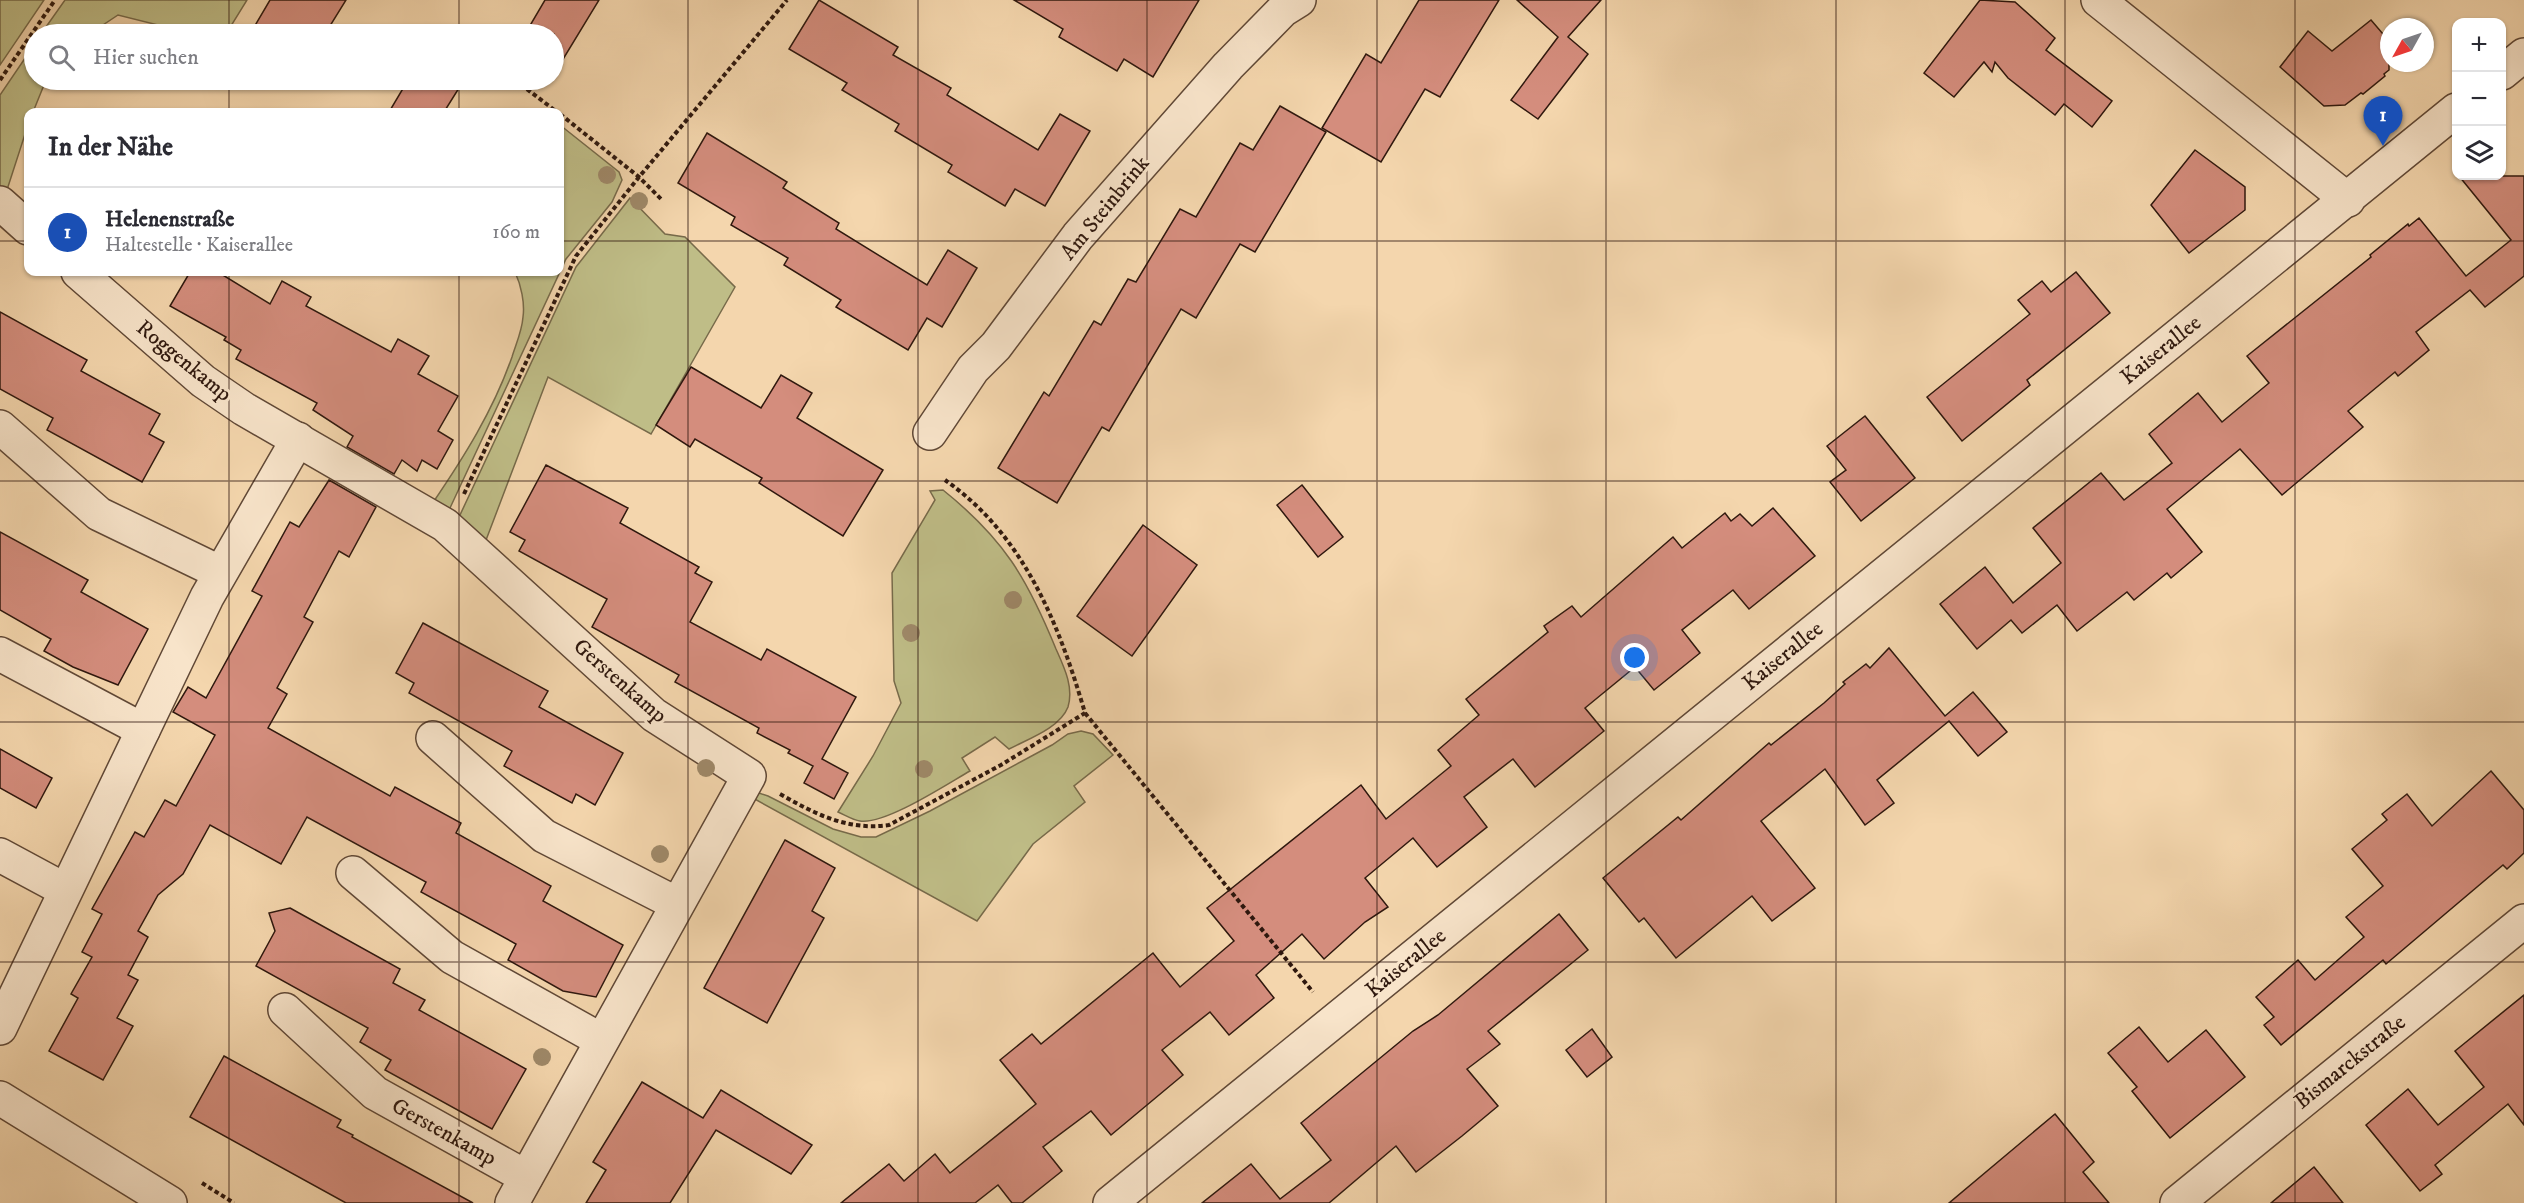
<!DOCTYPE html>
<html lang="de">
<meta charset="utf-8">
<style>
:root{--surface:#fff;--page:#f7f7f7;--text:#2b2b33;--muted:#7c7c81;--line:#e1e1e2;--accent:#8f2418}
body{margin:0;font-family:"IM FELL DW Pica",serif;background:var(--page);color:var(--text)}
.controls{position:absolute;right:18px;top:18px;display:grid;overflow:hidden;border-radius:12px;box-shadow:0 2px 4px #0004}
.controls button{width:54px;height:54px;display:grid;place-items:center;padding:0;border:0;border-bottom:2px solid var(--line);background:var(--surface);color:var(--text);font:30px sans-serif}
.compass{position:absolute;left:2380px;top:18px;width:54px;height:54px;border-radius:50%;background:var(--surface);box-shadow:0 2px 4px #0004;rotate:230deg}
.you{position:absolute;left:1635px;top:658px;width:21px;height:21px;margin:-15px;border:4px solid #fff;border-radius:50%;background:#1a73e8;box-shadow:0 0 0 9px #1a73e833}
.badge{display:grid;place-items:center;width:39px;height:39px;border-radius:50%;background:var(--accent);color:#fff;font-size:20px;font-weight:700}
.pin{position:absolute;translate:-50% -50px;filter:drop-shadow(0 2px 3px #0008)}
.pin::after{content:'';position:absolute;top:32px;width:21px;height:18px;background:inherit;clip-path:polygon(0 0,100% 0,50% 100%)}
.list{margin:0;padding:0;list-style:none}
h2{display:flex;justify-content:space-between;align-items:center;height:78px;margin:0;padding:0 24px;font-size:26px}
h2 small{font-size:20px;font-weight:400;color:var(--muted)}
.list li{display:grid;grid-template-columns:39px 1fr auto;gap:18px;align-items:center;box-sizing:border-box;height:90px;padding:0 24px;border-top:2px solid var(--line)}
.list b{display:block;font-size:22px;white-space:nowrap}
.list p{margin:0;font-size:20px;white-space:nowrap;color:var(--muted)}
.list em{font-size:20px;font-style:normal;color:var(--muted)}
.icon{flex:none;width:33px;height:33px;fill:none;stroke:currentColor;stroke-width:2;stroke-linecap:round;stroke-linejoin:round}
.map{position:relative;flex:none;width:2524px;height:1203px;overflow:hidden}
.search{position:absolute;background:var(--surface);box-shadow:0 2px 4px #0004;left:24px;top:24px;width:540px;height:66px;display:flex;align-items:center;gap:15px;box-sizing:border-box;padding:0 21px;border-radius:33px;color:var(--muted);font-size:22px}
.panel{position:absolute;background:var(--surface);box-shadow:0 2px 4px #0004;left:24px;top:108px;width:540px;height:168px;border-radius:12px}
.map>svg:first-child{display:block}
</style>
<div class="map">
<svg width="2524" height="1203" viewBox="0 0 2524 1203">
<rect width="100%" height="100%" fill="#f4d6ad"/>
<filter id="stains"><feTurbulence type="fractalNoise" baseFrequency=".00333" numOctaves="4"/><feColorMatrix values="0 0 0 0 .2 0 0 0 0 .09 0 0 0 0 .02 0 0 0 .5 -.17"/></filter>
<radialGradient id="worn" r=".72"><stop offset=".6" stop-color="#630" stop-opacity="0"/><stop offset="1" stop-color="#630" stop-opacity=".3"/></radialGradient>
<g fill="#bfbd87" stroke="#776a4a" stroke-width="1.5">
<path d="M 0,0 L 44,0 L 0,65 Z"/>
<path d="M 65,0 L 247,0 L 226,34 L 194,34 L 118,15 L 100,27 L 96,34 L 41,34 Z"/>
<path d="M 34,45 L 34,80 L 46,80 L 33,112 L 28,112 L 28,125 L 5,196 L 0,192 L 0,95 Z"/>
<path d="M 560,125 L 619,172 L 622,180 L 612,202 L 566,259 L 450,508 L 443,511 L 432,504 C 464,457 493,411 512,357 C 516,344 522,331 523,317 C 525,303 521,285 515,272 L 560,272 Z"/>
<path d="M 630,198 L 665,234 L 685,237 L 735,287 L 651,434 L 548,377 L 483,548 L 461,528 L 460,515 L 576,267 Z"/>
<path d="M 943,490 C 1004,539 1027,578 1056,649 C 1064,667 1074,687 1068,707 C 1060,728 1028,739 1009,749 L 995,737 L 962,758 L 970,771 C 947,784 885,825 860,821 C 853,820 845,815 838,812 L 873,756 L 901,703 L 894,681 L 892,573 L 935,500 L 930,491 Z"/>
<path d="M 1081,731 L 1093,734 L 1113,755 L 1074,786 L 1085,802 L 1033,844 L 977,921 L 751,797 L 759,793 L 768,796 L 833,829 L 861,837 L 876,837 L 930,811 L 1052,745 L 1068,734 Z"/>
</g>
<g fill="#d48d7d" stroke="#2f180e" stroke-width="1.5">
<path d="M 270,0 L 346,0 L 325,34 L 250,34 Z"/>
<path d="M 545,0 L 599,0 L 554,74 L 554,34 L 525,34 Z"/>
<path d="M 819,0 L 898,47 L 893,55 L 951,88 L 947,95 L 1038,150 L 1060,114 L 1090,131 L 1045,206 L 1015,189 L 1005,206 L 948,172 L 952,165 L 895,131 L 899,124 L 842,90 L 847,83 L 789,49 Z"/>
<path d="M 1014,0 L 1199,0 L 1153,77 L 1124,59 L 1117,71 L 1059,37 L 1063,29 Z"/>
<path d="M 1419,0 L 1499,0 L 1440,97 L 1425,89 L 1381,162 L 1322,128 L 1366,54 L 1381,63 Z"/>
<path d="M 1517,0 L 1601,0 L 1568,37 L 1588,54 L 1538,119 L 1511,100 L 1558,37 Z"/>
<path d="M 1980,0 L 2015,2 L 2055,38 L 2046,50 L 2112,101 L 2092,127 L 2064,104 L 2055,115 L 2008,78 L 1995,62 L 1992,72 L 1984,62 L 1954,97 L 1924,73 Z"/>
<path d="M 2371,20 L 2389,41 L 2389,70 L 2384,74 L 2385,76 L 2363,94 L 2361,93 L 2345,105 L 2324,106 L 2280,67 L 2308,31 L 2332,51 Z"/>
<path d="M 408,80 L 464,80 L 444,112 L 389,112 Z"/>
<path d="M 1280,106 L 1326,132 L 1255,252 L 1240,244 L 1196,318 L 1181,309 L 1109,431 L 1102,427 L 1057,503 L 998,468 L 1044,392 L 1049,396 L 1094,321 L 1101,325 L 1128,279 L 1136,282 L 1180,209 L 1196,217 L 1240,143 L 1253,150 Z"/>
<path d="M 707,133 L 787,182 L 783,188 L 839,223 L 836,229 L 927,285 L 948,250 L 977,268 L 942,327 L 927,318 L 908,350 L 836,307 L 841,300 L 784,265 L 788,258 L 731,225 L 735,217 L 678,183 Z"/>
<path d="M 2195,150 L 2245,187 L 2245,210 L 2189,253 L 2151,205 Z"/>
<path d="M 2459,176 L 2524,176 L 2524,276 L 2485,307 L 2470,290 L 2416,332 L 2429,350 L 2398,376 L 2395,372 L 2348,411 L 2363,427 L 2282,495 L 2240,449 L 2167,509 L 2202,552 L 2171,578 L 2167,573 L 2134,600 L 2127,592 L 2077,631 L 2057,605 L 2022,633 L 2011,620 L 1977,649 L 1940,604 L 1985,567 L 2013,603 L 2061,563 L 2033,528 L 2101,473 L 2124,500 L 2172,463 L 2149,434 L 2198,393 L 2222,422 L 2269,383 L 2247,356 L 2371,257 L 2370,255 L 2408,224 L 2409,226 L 2419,218 L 2466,276 L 2511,240 Z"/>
<path d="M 190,272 L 218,272 L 270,304 L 282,281 L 311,297 L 306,306 L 391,352 L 398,339 L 429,356 L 418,374 L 458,396 L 438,431 L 453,440 L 437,469 L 422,460 L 417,471 L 402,460 L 394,474 L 347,447 L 353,436 L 313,410 L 317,403 L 236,359 L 241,350 L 224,340 L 226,337 L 170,306 Z"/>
<path d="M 2076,272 L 2110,313 L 2027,380 L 2030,385 L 1962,441 L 1927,397 L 2030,314 L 2018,300 L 2042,281 L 2051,292 Z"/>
<path d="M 0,312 L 87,360 L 81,371 L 160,414 L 149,434 L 164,442 L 142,482 L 47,430 L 53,418 L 0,389 Z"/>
<path d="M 691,367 L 761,408 L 781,375 L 812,393 L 797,418 L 883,470 L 843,536 L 759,483 L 762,478 L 695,439 L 690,447 L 656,425 Z"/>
<path d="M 1865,416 L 1915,478 L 1861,521 L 1830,482 L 1846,470 L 1827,446 Z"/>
<path d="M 546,465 L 628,508 L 620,523 L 699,567 L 695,573 L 712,582 L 690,622 L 761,660 L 767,649 L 856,697 L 822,759 L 848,773 L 834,799 L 804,783 L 813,766 L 788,753 L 790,750 L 757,733 L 759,728 L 675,682 L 679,675 L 592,627 L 607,599 L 519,551 L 525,540 L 510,532 Z"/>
<path d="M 329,480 L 376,507 L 349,557 L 339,551 L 304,617 L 313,622 L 277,688 L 287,694 L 268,728 L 390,796 L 395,787 L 461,823 L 456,833 L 551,886 L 543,901 L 623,945 L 596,997 L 563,991 L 508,960 L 516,944 L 421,892 L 426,882 L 307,817 L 281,864 L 210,825 L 183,874 L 158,895 L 138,931 L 148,937 L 128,975 L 138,980 L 117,1018 L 133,1026 L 103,1080 L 49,1051 L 78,998 L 71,994 L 92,957 L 82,952 L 102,914 L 92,909 L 135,832 L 144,837 L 165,800 L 176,806 L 215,735 L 173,712 L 188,687 L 206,698 L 262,596 L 252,591 L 290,522 L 299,527 Z"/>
<path d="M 1302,485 L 1343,537 L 1318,557 L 1277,505 Z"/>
<path d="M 1773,508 L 1815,556 L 1749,609 L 1733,590 L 1682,630 L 1700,653 L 1654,690 L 1635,667 L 1585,708 L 1604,731 L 1535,787 L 1513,759 L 1464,797 L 1487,827 L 1437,867 L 1413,838 L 1365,878 L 1388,907 L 1365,922 L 1324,959 L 1302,934 L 1256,975 L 1274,998 L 1229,1035 L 1210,1012 L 1162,1050 L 1183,1075 L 1111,1135 L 1091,1111 L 1043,1147 L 1062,1171 L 1022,1203 L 1012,1203 L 998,1185 L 975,1203 L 841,1203 L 889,1164 L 904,1181 L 935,1154 L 950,1173 L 1036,1104 L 1000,1060 L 1032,1034 L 1041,1044 L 1153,953 L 1180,987 L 1234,941 L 1207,908 L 1361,785 L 1386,819 L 1451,766 L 1438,750 L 1479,715 L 1466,699 L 1548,632 L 1544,626 L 1572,606 L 1581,617 L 1673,537 L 1682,548 L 1725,513 L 1731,521 L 1740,514 L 1752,526 Z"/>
<path d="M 1143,525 L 1197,565 L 1132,656 L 1077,616 Z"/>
<path d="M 0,532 L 88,580 L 81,592 L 148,629 L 118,685 L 73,667 L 44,651 L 51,639 L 0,610 Z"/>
<path d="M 423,623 L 548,691 L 539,707 L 623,753 L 595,805 L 576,794 L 572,803 L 504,766 L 512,751 L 409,693 L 414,683 L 396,673 Z"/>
<path d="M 1889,648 L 1945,716 L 1973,692 L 2007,732 L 1978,756 L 1949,721 L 1877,780 L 1894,803 L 1865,825 L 1825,769 L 1761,821 L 1815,888 L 1772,921 L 1752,896 L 1676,958 L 1644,918 L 1639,922 L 1603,878 L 1678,817 L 1681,820 L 1769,743 L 1771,745 L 1824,703 L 1845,684 L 1843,682 L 1866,664 L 1870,668 Z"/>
<path d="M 0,749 L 52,778 L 36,808 L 0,788 Z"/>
<path d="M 2491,771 L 2524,810 L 2524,853 L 2507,869 L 2503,865 L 2386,964 L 2383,960 L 2281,1045 L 2264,1025 L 2274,1017 L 2256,997 L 2298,960 L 2315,980 L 2364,937 L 2346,917 L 2383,886 L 2352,849 L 2387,820 L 2382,814 L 2407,794 L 2432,826 Z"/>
<path d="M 785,840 L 835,868 L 812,911 L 824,918 L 767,1023 L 704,988 Z"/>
<path d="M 290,908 L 400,969 L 393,983 L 425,1000 L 419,1010 L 526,1069 L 492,1129 L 385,1070 L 391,1060 L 360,1042 L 368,1028 L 256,966 L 275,931 L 269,913 Z"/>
<path d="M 1559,914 L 1588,950 L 1488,1031 L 1500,1044 L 1467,1069 L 1498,1106 L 1462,1136 L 1416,1172 L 1396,1146 L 1329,1203 L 1202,1203 L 1251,1164 L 1280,1199 L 1331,1160 L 1301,1123 L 1413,1031 L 1438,1015 Z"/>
<path d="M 2524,995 L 2524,1125 L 2508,1104 L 2435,1165 L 2442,1174 L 2420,1191 L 2366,1125 L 2408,1089 L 2438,1125 L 2484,1087 L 2455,1051 Z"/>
<path d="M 2139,1027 L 2168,1062 L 2206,1030 L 2245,1077 L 2170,1138 L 2132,1091 L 2137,1087 L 2108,1053 Z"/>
<path d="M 1592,1029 L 1612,1057 L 1587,1077 L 1566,1050 Z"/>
<path d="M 224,1056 L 341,1120 L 337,1127 L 353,1135 L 352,1137 L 473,1203 L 346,1203 L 190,1117 Z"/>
<path d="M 642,1082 L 703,1118 L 721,1090 L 812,1145 L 791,1174 L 716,1130 L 670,1203 L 586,1203 L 606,1170 L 593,1162 Z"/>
<path d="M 2055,1114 L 2094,1162 L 2083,1172 L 2109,1203 L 1949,1203 Z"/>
<path d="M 2314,1167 L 2343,1203 L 2271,1203 Z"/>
</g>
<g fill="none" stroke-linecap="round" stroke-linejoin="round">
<g stroke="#604836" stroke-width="36">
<g id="minor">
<path d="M 2098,0 L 2348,200"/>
<path d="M 2502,73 L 2524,55"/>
<path d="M 0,203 L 28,228"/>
<path d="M 78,272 L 203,381 L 244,409 L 445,525 L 654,715 L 749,776 L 512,1203"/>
<path d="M 0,427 L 99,514 L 219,572"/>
<path d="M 930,433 L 973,369 L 996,346 L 1078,236 L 1228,66 L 1283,10 L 1299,0"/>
<path d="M 0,654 L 143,730"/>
<path d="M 433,738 L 544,836 L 677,904"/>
<path d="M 0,855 L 65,890"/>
<path d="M 353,873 L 452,957 L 601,1040"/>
<path d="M 285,1010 L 375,1093 L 526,1177"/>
<path d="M 0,1028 L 207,597 L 298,439"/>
<path d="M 1110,1203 L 2456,110"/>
<path d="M 2177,1203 L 2524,921"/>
</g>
</g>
<g stroke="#604836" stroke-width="36">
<path id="tertiary" d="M 0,1098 L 170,1203"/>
</g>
<g stroke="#2f180e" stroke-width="4" stroke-dasharray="4.5 3" stroke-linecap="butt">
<path d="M 0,80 L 55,0"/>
<path d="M 515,80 L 557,112"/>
<path d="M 560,114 L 639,177 L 662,200"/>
<path d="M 464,494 L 576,256 L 639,177 L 787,0"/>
<path d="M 1085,713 L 1313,992"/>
<path d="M 780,794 C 815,814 848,831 889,825 L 1001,765 L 1085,713 C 1059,624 1024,535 945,480"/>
<path d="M 202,1183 L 234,1203"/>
</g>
<use href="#minor" stroke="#f8e4ca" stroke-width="33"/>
<use href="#tertiary" stroke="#f8e4ca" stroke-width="33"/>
</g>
<g fill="#9f8969">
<circle cx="607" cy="175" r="9"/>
<circle cx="639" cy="201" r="9"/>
<circle cx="1013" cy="600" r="9"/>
<circle cx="911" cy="633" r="9"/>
<circle cx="706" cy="768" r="9"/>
<circle cx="924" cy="769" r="9"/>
<circle cx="660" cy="854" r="9"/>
<circle cx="542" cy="1057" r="9"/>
</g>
<path fill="none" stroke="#2f180e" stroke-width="1.5" stroke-opacity="0.55" d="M 229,0 L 229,34M 459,0 L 459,34M 688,0 L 688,1203M 918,0 L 918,1203M 1147,0 L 1147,1203M 1377,0 L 1377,1203M 1606,0 L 1606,1203M 1836,0 L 1836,1203M 2065,0 L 2065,1203M 2295,0 L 2295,1203M 229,80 L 229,112M 459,80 L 459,112M 0,241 L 28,241M 560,241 L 2524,241M 229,272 L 229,1203M 459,272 L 459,1203M 0,481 L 2524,481M 0,722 L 2524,722M 0,962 L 2524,962"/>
<g text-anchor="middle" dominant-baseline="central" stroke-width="6" stroke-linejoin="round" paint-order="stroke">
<g font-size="22" fill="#2f180e" stroke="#f8e4ca">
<text transform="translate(1105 208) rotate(-51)">Am Steinbrink</text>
<text transform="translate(2161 350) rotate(-39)">Kaiserallee</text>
<text transform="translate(184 361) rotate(39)">Roggenkamp</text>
<text transform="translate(1783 656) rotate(-39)">Kaiserallee</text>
<text transform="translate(620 681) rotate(41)">Gerstenkamp</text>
<text transform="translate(1406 963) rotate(-39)">Kaiserallee</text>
<text transform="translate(2350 1062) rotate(-39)">Bismarckstraße</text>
<text transform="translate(444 1132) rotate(29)">Gerstenkamp</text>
</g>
</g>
<rect width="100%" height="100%" filter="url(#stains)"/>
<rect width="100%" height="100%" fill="url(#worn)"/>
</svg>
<div class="controls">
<button>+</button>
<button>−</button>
<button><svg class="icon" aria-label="layers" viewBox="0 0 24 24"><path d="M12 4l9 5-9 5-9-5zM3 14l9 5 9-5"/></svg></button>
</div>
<svg class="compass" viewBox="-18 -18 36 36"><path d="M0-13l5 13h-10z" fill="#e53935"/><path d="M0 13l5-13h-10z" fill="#7c7c81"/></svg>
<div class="you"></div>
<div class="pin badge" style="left:2383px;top:146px;background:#1a4fb4">1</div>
<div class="search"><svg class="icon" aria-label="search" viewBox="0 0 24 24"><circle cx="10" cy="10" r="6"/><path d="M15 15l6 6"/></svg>Hier suchen</div>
<section class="panel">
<h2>In der Nähe<small></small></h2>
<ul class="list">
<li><span class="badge" style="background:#1a4fb4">1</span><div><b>Helenenstraße</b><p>Haltestelle · Kaiserallee</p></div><em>160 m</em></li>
</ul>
</section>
</div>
